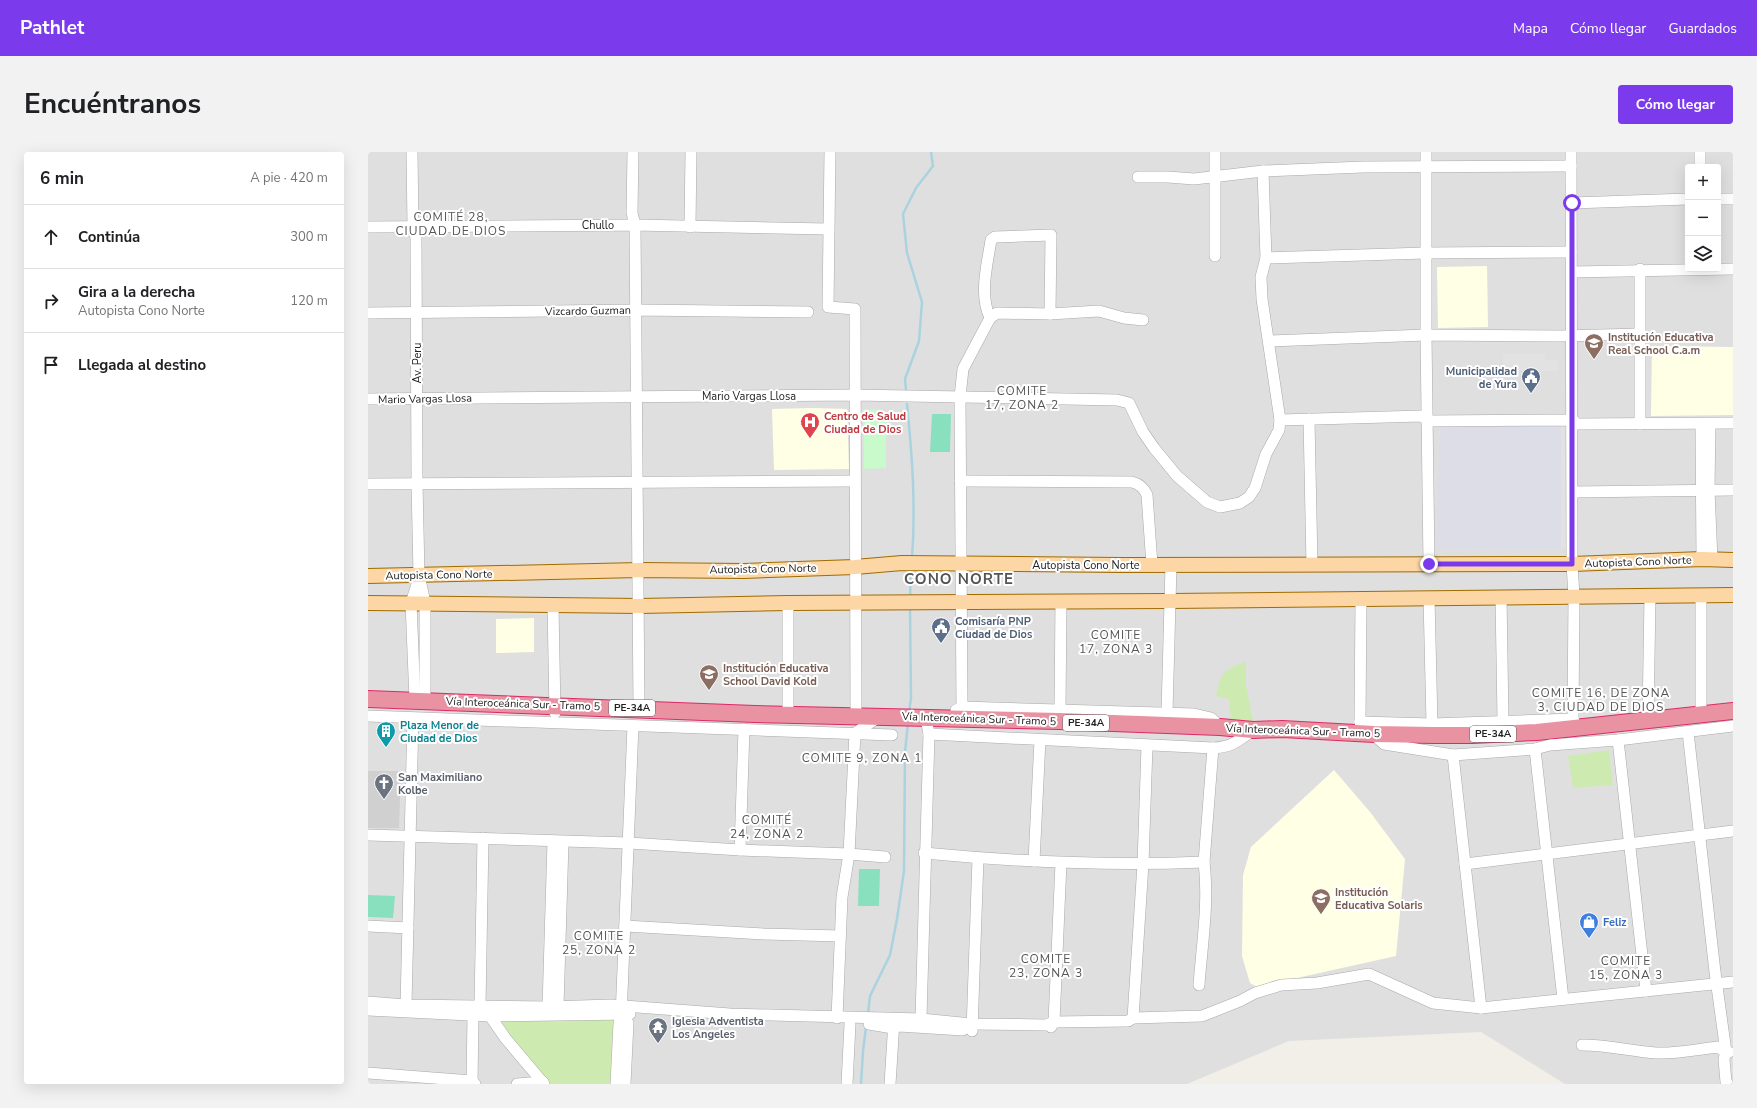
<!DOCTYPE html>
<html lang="es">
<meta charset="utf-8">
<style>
:root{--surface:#fff;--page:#f2f2f2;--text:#202124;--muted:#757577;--line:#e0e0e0;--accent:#7c3aed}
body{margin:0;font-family:"Nunito Sans",sans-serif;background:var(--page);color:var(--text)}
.controls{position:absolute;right:12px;top:12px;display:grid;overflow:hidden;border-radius:4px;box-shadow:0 4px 16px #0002}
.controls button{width:36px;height:36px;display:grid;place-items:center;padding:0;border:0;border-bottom:1px solid var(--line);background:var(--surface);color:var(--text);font:20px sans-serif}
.stop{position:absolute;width:12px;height:12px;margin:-9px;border:3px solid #7c3aed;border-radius:50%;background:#fff}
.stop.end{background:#7c3aed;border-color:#fff;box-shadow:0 1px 4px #0008}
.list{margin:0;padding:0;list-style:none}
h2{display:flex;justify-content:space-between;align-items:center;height:52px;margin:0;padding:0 16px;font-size:17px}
h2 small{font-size:13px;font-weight:400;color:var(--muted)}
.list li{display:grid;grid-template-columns:26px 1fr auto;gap:12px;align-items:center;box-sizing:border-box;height:64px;padding:0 16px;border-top:1px solid var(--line)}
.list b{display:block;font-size:15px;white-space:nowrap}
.list p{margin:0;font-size:13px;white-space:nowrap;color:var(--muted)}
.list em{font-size:13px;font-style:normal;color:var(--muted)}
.icon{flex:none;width:22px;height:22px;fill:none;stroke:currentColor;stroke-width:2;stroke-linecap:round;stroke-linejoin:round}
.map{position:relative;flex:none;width:1365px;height:932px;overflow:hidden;border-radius:4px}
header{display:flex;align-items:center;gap:24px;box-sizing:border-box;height:56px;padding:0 20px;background:var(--accent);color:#fff}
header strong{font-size:19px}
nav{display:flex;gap:22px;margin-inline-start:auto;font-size:14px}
.intro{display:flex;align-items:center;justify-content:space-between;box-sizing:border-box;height:96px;padding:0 24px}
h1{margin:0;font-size:28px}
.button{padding:10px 18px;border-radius:4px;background:var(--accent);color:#fff;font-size:14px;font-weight:700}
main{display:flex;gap:24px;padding:0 24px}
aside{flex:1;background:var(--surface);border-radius:4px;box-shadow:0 4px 16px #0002}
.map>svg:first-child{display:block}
</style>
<header>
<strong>Pathlet</strong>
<nav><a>Mapa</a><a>Cómo llegar</a><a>Guardados</a></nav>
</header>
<div class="intro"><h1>Encuéntranos</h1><a class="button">Cómo llegar</a></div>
<main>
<aside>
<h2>6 min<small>A pie · 420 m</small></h2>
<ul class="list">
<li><svg class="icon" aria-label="ahead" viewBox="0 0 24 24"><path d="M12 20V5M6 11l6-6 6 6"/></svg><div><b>Continúa</b></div><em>300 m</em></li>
<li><svg class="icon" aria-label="right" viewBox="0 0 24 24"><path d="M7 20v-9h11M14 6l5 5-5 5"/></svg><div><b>Gira a la derecha</b><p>Autopista Cono Norte</p></div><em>120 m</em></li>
<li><svg class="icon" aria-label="arrive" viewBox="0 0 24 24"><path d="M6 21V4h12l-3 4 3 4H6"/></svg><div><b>Llegada al destino</b></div></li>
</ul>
</aside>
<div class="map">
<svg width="1365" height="932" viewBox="0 0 1365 932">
<rect width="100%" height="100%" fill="#f2efe9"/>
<path fill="#e0dfdf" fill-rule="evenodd" d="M 0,0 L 1365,0 L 1365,932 L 1197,932 L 1113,880 L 921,889 L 819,932 L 0,932 ZM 1320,15 L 1350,15 L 1350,117 L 1320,117 Z"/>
<g fill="#ffffe5">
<path d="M 1119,114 L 1120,175 L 1070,176 L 1069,115 Z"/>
<path d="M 1284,194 L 1365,195 L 1365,263 L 1283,264 Z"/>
<path d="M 443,256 L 479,257 L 481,317 L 406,318 L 404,257 Z"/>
<path d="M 166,466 L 166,500 L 128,501 L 128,467 Z"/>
<path d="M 966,618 L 1002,660 L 1037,707 L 1028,804 L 889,835 L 882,831 L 874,804 L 875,723 L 883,695 Z"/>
</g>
<path fill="#d0d0d0" d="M 0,619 L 33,619 L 31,676 L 0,676 Z"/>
<g fill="#cdebb0">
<path d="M 878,509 L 878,534 L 886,573 L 863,570 L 861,547 L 848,544 C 854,518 854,520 878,509 Z"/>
<path d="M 1241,598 L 1245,633 L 1205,636 L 1200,604 Z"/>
<path d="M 247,865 L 244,932 L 183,932 L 142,885 L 134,870 L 135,869 Z"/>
</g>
<path fill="#c8facc" d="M 511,257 L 516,265 L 518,271 L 518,316 L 496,317 L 495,258 Z"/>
<g fill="#88e0be">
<path d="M 564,262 L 583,262 L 582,300 L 562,300 Z"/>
<path d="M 491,717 L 512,717 L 511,754 L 490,754 Z"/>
<path d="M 0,743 L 27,744 L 25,766 L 0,765 Z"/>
</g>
<g fill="#e2e2e2">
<path d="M 1135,202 L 1177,202 L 1177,208 L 1190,208 L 1190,219 L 1135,219 Z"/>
<rect x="1193" y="274" width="7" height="122"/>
</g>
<path fill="#dddde8" d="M 1072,274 L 1193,274 L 1193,396 L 1068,398 Z"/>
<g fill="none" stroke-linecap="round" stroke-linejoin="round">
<g stroke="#aad3df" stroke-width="2.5">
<path d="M 538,238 L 537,227 L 551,189 L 554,150 L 539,101 L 535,62 L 548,36 L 565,14 L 563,0"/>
<path d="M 539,252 C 544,303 548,354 544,406"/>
<path d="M 542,446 L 543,415"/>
<path d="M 541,560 L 543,546 L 542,455"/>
<path d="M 500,862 L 502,844 L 522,803 L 529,767 L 536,719 L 537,600 L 540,571"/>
<path d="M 493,932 L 495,899 L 498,875"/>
</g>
<g stroke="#a9a9a9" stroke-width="12">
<g id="minor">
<path d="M 44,0 L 45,75 L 48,86 L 49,331 L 51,423 L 57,451 L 57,548"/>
<path d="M 265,0 L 264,61 L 267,73 L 271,556"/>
<path d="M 462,0 L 460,155 L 487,157 L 488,564"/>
<path d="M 1058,0 L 1058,183 L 1061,412"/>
<path d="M 1203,0 L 1204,412 L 1206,444 L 1205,567 L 1209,576"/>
<path d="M 1332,0 L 1332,15"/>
<path d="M 770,25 L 800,25 L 826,27 L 895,19 L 995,15 L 1203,14"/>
<path d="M 1350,47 L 1365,47"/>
<path d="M 1204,51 L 1320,47"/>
<path d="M 0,75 L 267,73 L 460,77"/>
<path d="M 322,75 L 323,0"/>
<path d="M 847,104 L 847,0"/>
<path d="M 898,106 L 1057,101 L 1203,100"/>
<path d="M 1204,120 L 1365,117"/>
<path d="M 0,161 L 269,158 L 440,160"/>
<path d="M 622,166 C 611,142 619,114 623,88 L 627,85 L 683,83 L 682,162"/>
<path d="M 901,189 L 1058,183 L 1192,184 L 1273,182"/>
<path d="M 0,247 L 486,243 L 749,248 L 761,251 L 775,280 L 786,296 L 809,324 L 839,350 L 852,355 L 872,351 L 881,345 L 887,336 L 898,302 L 911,278 L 912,268 L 894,147 L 893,125 L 898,106 L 895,19"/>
<path d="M 941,267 L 944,413"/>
<path d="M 912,268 L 1054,264 L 1060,269 L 1205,268 L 1209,272 L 1365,271"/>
<path d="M 1272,272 L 1272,117"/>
<path d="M 1333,272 L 1334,407"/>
<path d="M 1342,272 L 1341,338 L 1344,408"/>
<path d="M 592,329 L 764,330 C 772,332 776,336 779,343 L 784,413"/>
<path d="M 0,332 L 487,329"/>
<path d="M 1205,340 L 1365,338"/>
<path d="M 1333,444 L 1333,562"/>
<path d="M 1133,445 L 1135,568"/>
<path d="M 1061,446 L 1064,572"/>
<path d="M 185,453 L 187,561"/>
<path d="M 47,548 L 43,451 L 51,426"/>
<path d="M 594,555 L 592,245 L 595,217 L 622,166 L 629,161 L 682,162 L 731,159 L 756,166 L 775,168"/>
<path d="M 588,558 L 594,555 L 826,562 L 843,566 L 852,575"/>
<path d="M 692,558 L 693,449"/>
<path d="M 799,561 L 803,413"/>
<path d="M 420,563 L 420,451"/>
<path d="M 0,564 L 524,583"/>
<path d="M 1280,568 L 1282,444"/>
<path d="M 992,570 L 1016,592 L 1085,603 L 1167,597 L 1182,593 L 1250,588 L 1365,574"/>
<path d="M 992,570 L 1064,572 L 1205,567"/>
<path d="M 992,570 L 993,447"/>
<path d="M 1320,580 L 1347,820 L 1358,900 L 1356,907 L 1358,930 L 1360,932"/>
<path d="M 561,582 L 845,596 C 864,595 870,589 885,578"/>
<path d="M 1250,588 L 1278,839"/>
<path d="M 1167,597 L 1195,847"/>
<path d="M 1085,603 L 1113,856"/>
<path d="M 0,683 L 261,691 L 372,698 L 481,702 L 517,705"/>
<path d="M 372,698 L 376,577"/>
<path d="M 556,701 C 650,710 743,714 836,710"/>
<path d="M 666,709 L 672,588"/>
<path d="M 1097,712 L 1365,679"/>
<path d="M 0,774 L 40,776"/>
<path d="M 257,774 L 396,782 L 472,784"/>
<path d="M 831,833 C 834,792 841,750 836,710 L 845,596"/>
<path d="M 0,850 L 38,853 L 180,855 L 243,853 L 362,862 L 553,867 L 604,872 L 678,873 L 686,870 L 760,869 L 765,866 L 834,864 L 872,849 L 887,841 L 913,833 L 949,831 L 1001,822 L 1065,851 L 1113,856 L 1365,830"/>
<path d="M 38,853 L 45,566"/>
<path d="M 112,854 L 115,686"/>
<path d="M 180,855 L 185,689"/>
<path d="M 190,855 L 195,690"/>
<path d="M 0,858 L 122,864 L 262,862"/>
<path d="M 253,861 L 260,871 L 257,932"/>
<path d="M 122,864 L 138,887 L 176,932"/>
<path d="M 469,866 L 474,745 L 481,702 L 487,581 L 511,565"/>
<path d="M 765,866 L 775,712 L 779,594"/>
<path d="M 553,867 L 561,582 L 558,566"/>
<path d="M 501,872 L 525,876 L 531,874 L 595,878"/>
<path d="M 683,875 L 686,870 L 693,711"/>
<path d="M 604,879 L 610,706"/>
<path d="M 1214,893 C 1240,893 1263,899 1288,901 C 1309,902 1330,897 1350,895 L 1358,900 L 1361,900"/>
<path d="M 0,921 L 104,929 L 107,932"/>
<path d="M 104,932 L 105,863"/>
<path d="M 149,932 L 175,930"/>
<path d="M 248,932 L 251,871 L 253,865 L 265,574"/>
<path d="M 479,932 L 482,872"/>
<path d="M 522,932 L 526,869"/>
</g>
</g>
<g stroke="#a06b00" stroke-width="16">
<g id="major">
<path d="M 0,424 L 271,418 L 376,419 L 487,415 L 534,411 L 753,413 L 1204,412 L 1334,407 L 1365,408"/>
<path d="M 0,451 L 272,454 L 420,451 L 801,449 L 1365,443"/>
</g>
</g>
<g stroke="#dc2a67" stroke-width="18">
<path id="highway" d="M 0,547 L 387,562 L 691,569 L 852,575 L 885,578 L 914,577 L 1006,582 L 1065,583 L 1104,583 L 1169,580 L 1365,559"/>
</g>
<use href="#minor" stroke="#fff" stroke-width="11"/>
<use href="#major" stroke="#fcd6a4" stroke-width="14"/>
<use href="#highway" stroke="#e892a2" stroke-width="16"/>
</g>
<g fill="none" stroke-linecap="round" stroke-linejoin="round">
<path stroke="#7c3aed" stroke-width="5" d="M 1061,412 L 1204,412 L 1204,51"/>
</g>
<defs>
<g id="school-pin" transform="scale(1)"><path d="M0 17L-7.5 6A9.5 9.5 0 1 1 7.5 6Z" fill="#8d6e63" stroke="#fff"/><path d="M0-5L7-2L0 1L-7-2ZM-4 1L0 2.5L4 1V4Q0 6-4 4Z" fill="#fff"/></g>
<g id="civic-pin" transform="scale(1)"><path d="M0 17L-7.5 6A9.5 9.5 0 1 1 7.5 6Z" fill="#5c6f8a" stroke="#fff"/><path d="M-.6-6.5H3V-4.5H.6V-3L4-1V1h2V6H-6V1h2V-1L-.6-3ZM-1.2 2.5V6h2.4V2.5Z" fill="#fff"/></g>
<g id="hospital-pin" transform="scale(1)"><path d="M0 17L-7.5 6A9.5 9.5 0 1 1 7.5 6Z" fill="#e0444e" stroke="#fff"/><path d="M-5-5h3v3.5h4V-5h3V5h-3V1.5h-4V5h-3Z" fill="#fff"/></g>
<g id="building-pin" transform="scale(1)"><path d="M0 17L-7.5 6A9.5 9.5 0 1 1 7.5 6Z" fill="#0f9aa8" stroke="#fff"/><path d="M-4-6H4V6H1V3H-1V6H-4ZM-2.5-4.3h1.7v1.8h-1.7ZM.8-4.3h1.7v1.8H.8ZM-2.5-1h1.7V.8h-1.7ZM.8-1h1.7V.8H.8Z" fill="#fff"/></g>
<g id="church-pin" transform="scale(1)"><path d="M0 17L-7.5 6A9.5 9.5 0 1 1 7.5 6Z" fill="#6b7280" stroke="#fff"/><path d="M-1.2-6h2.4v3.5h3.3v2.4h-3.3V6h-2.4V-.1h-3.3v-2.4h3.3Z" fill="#fff"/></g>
<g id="shop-pin" transform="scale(1)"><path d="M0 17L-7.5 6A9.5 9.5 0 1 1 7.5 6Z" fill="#3f7fe0" stroke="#fff"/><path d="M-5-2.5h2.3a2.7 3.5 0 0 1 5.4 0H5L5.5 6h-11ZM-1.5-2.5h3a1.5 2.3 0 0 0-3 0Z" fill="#fff"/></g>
<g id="temple-pin" transform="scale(1)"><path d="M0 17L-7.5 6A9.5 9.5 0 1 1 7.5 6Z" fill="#6b7280" stroke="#fff"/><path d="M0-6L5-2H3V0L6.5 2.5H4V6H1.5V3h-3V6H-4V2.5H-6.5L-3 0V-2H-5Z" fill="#fff"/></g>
</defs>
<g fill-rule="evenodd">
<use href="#school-pin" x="1226" y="191"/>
<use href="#civic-pin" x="1163" y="225"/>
<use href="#hospital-pin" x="442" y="270"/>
<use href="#civic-pin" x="573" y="475"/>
<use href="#school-pin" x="341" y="522"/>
<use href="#building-pin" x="18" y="579"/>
<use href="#church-pin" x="16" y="631"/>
<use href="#school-pin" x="953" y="746"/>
<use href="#shop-pin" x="1221" y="770"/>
<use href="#temple-pin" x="290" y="875"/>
</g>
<g text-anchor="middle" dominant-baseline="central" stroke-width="4" stroke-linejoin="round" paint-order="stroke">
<g fill="#fff" stroke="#646464" stroke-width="1">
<rect x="241" y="548" width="46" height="16" rx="3"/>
<rect x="695" y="563" width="46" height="16" rx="3"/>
<rect x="1102" y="574" width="46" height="16" rx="3"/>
</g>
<g font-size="10" font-weight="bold" fill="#222">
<text x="264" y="556">PE-34A</text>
<text x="718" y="571">PE-34A</text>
<text x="1125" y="582">PE-34A</text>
</g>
<g font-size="11" fill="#222" stroke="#fff">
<text x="230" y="73">Chullo</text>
<text transform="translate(220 159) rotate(-1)">Vizcardo Guzman</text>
<text transform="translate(49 211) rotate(-90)">Av. Peru</text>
<text x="381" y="244">Mario Vargas Llosa</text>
<text transform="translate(57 247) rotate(-1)">Mario Vargas Llosa</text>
<text transform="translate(1270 410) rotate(-2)">Autopista Cono Norte</text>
<text x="718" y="413">Autopista Cono Norte</text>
<text transform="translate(395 417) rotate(-1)">Autopista Cono Norte</text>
<text transform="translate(71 423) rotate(-1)">Autopista Cono Norte</text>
<text transform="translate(155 552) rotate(2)">Vía Interoceánica Sur - Tramo 5</text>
<text transform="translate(611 567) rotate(2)">Vía Interoceánica Sur - Tramo 5</text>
<text transform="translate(935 579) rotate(2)">Vía Interoceánica Sur - Tramo 5</text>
</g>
<g font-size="11" font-weight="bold" fill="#785e54" stroke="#fff" text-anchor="start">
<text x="1240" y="185">Institución Educativa<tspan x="1240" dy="13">Real School C.a.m</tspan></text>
<text x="355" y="516">Institución Educativa<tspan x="355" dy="13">School David Kold</tspan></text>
<text x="967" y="740">Institución<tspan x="967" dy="13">Educativa Solaris</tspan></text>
</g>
<g font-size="11" font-weight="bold" fill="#4e5e75" stroke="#fff" text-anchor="end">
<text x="1149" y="219">Municipalidad<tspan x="1149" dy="13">de Yura</tspan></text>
<text x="587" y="469" text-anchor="start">Comisaría PNP<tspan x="587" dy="13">Ciudad de Dios</tspan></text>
</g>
<g font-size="11" font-weight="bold" fill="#be3a42" stroke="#fff" text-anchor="start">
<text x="456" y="264">Centro de Salud<tspan x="456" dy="13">Ciudad de Dios</tspan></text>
</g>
<g font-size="11" font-weight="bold" fill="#0d838f" stroke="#fff" text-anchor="start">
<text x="32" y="573">Plaza Menor de<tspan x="32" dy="13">Ciudad de Dios</tspan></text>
</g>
<g font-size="11" font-weight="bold" fill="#5b616d" stroke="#fff" text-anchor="start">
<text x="30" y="625">San Maximiliano<tspan x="30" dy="13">Kolbe</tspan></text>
<text x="304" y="869">Iglesia Adventista<tspan x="304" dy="13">Los Angeles</tspan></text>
</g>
<g font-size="11" font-weight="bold" fill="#366cbe" stroke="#fff" text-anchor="start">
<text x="1235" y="770">Feliz</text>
</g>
<g font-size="12" letter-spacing="1" fill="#555" stroke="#fff">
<text x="83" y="65">COMITÉ 28,<tspan x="83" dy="14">CIUDAD DE DIOS</tspan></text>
<text x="654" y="239">COMITE<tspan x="654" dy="14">17, ZONA 2</tspan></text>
<text x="748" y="483">COMITE<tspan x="748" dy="14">17, ZONA 3</tspan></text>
<text x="1233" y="541">COMITE 16, DE ZONA<tspan x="1233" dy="14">3, CIUDAD DE DIOS</tspan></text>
<text x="494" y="606">COMITE 9, ZONA 1</text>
<text x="399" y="668">COMITÉ<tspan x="399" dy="14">24, ZONA 2</tspan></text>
<text x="231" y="784">COMITE<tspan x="231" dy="14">25, ZONA 2</tspan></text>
<text x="678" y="807">COMITE<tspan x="678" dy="14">23, ZONA 3</tspan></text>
<text x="1258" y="809">COMITE<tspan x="1258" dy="14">15, ZONA 3</tspan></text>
</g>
<g font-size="15" font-weight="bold" letter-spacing="1" fill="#555" stroke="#fff">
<text x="591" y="427">CONO NORTE</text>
</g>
</g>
</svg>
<div class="controls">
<button>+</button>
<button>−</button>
<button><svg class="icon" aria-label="layers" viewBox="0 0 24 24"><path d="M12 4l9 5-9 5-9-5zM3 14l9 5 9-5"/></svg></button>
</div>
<div class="stop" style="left:1204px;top:51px"></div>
<div class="stop end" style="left:1061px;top:412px"></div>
</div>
</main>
